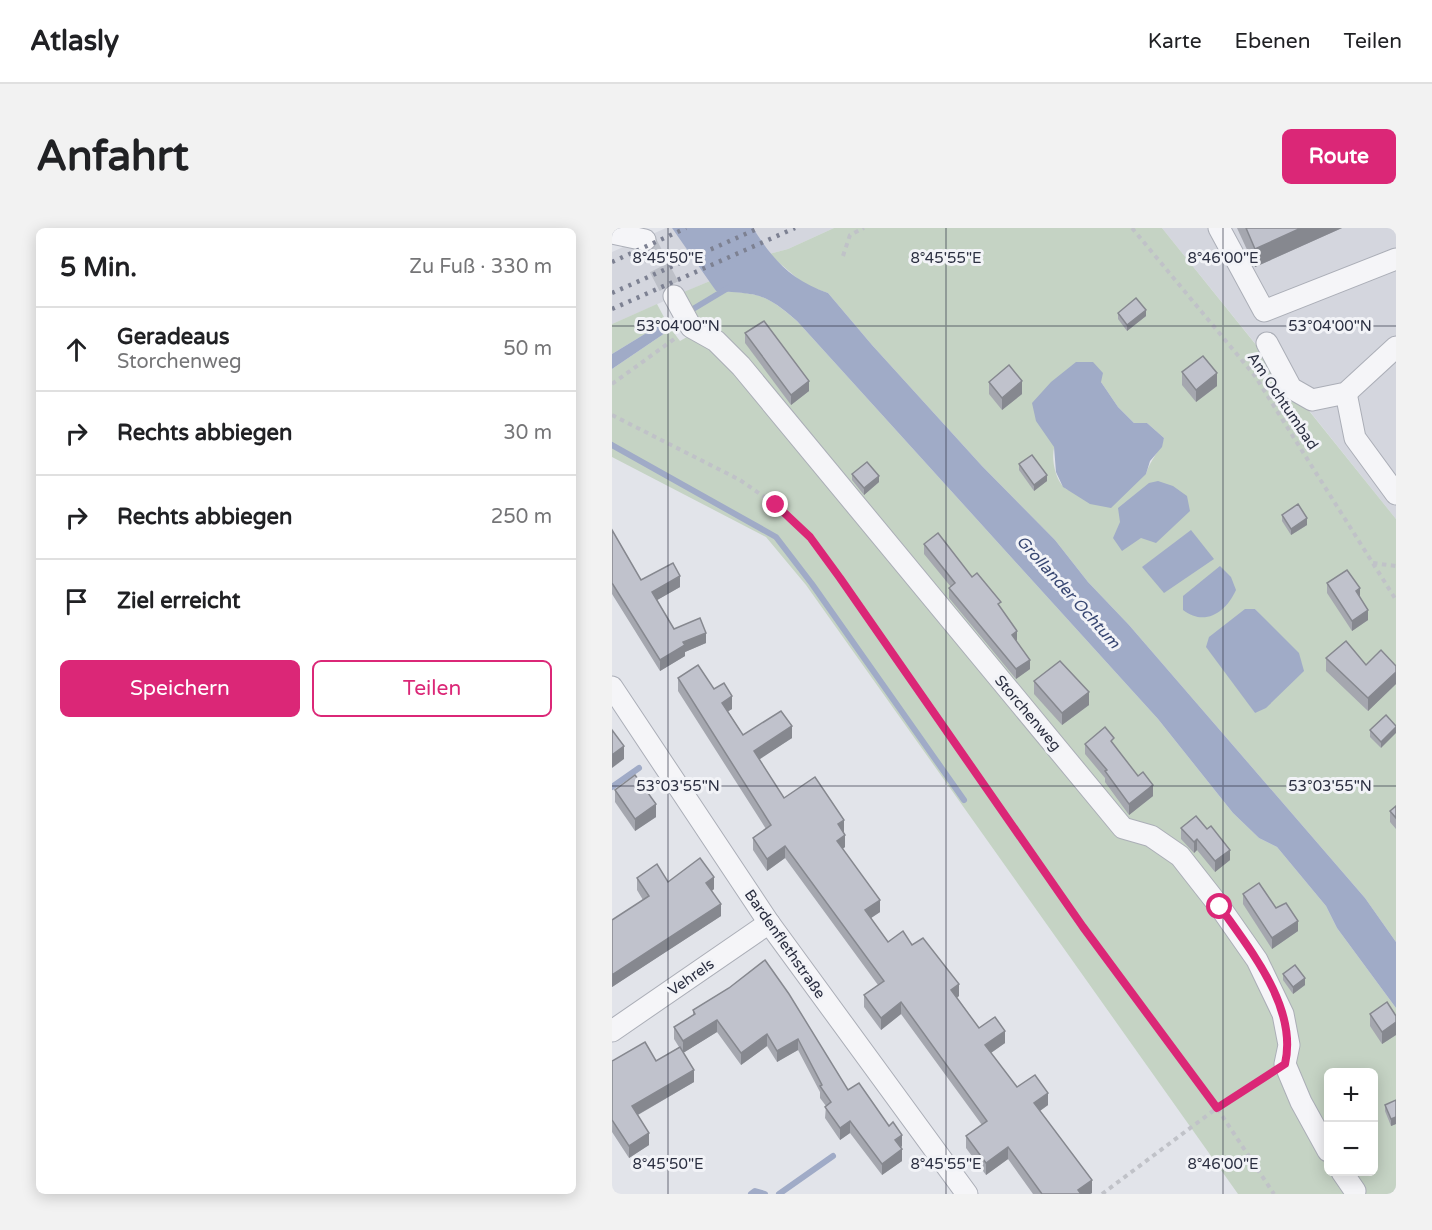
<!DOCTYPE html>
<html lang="de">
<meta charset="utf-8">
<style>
:root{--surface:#fff;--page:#f2f2f2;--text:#202124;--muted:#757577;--line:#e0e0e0;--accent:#db2777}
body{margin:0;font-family:"Varela Round",sans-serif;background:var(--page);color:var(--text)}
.controls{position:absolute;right:18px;bottom:18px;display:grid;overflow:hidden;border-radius:9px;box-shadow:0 3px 15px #0003}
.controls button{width:54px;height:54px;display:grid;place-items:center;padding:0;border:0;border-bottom:2px solid var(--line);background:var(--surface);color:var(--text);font:30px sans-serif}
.stop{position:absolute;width:18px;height:18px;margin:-14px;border:4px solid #db2777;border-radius:50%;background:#fff}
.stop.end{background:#db2777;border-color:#fff;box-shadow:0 2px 6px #0008}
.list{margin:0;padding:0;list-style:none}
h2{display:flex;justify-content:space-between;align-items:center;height:78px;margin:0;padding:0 24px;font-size:26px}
h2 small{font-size:20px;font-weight:400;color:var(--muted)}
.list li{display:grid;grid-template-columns:39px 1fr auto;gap:18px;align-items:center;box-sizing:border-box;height:84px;padding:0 24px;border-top:2px solid var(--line)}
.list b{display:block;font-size:22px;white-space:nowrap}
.list p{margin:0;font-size:20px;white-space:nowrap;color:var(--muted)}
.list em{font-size:20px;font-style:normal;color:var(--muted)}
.actions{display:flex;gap:12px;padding:18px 24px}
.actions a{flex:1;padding:14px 0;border:2px solid var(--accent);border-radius:9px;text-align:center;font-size:21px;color:var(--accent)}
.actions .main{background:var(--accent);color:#fff}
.icon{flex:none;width:33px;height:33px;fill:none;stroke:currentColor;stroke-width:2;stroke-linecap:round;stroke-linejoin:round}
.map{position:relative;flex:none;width:784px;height:966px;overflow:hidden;border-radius:9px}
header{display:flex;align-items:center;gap:36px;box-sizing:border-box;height:84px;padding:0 30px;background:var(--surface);border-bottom:2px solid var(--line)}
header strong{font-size:28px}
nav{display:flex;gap:33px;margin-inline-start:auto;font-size:21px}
.intro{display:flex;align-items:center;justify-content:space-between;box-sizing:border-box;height:144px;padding:0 36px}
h1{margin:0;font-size:42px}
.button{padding:15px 27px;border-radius:9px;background:var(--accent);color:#fff;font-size:21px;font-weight:700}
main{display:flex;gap:36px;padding:0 36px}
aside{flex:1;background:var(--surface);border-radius:9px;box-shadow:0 3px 15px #0003}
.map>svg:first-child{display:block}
</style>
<header>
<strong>Atlasly</strong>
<nav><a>Karte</a><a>Ebenen</a><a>Teilen</a></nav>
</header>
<div class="intro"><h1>Anfahrt</h1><a class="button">Route</a></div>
<main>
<aside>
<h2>5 Min.<small>Zu Fuß · 330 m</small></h2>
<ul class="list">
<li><svg class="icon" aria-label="ahead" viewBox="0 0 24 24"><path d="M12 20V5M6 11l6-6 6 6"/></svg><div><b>Geradeaus</b><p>Storchenweg</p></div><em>50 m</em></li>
<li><svg class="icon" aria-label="right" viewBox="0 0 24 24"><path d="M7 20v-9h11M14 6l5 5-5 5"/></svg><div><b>Rechts abbiegen</b></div><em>30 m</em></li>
<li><svg class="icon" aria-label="right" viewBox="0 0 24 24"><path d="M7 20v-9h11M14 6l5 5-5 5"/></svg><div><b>Rechts abbiegen</b></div><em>250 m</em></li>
<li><svg class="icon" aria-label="arrive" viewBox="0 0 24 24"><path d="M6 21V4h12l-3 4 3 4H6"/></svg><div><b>Ziel erreicht</b></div></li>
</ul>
<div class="actions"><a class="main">Speichern</a><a>Teilen</a></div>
</aside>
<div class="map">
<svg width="784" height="966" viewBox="0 0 784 966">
<rect width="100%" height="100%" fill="#e2e4ea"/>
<g fill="#d4d6de">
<path d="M 54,0 L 60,0 L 98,53 L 0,96 L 0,24 Z"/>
<path d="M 141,0 L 222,0 L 176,21 L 157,26 Z"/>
<path d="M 550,0 L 784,0 L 784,291 L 692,176 Z"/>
</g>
<g fill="#c5d3c4" fill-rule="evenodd">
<path d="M 222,0 L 550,0 L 784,291 L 784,714 L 753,670 L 517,397 L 476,354 L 443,312 L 370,238 L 260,117 L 216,65 L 193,57 L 157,26 L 176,21 ZM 489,154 L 506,179 L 522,195 L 535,195 L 552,210 C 548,223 538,232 534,246 L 456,262 C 444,256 439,232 442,220 C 444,209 480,166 489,154 ZM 643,381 L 677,418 L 643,485 L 623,455 Z"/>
<path d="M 98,53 L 104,63 C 146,65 153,65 185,93 L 546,491 L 621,585 L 647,610 L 665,619 L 714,678 L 725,700 L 784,780 L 784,966 L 626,966 L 194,357 L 154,309 L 0,229 L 0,141 L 59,101 L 68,113 L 75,109 L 90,90 L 80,87 L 67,66 ZM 716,844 L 762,844 L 762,944 L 716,944 Z"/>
<path d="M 45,76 L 54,93 L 0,126 L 0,96 Z"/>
</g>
<g fill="#a0abc7">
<path d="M 60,0 L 141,0 C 161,32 179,52 216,65 L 260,117 L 370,238 L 443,312 L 476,354 L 517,397 L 753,670 L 784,714 L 784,780 L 725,700 L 714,678 L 665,619 L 647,610 L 621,585 L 546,491 L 185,93 C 152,64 146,66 104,63 Z"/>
<path d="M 54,93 L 59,101 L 0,141 L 0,126 Z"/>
<path d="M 464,134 L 481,134 L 491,145 L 489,154 L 506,179 L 522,195 L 535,195 L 552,210 L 550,219 L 538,233 L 534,246 L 499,280 L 478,276 L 451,259 L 444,244 L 442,219 L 424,193 L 420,175 L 439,154 Z"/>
<path d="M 546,253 L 561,258 L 575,268 L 578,283 L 544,315 L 529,310 L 510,323 L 501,310 L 508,294 L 506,280 L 537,255 Z"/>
<path d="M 579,302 L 602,331 L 552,365 L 530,339 Z"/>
<path d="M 608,338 L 619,349 L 624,362 C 614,384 593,399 571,382 L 571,368 Z"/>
<path d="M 633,381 L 643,381 L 687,425 L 692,443 L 654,480 L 643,485 L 594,419 L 597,409 Z"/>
</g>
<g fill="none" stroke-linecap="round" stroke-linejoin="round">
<g stroke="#a0abc7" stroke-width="6">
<path d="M 81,81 L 116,60"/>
<path d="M 0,217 L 164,309 L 200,356 L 352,572"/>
<path d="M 0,559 L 27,540"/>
<path d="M 139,966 L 143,963 L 153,966"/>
<path d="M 167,966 L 221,928"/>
</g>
<path stroke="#bdc0c8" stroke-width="21" stroke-dasharray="21 10" stroke-linecap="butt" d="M 33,12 L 62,68"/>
<g stroke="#abaeb7" stroke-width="23">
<g id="minor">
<path d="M 607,0 L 652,83 L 784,31"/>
<path d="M 0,5 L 33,12"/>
<path d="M 62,68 L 79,99 L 104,113 L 129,138 L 511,600 L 539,608 L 568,628 L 608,679 L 645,732 L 671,786 L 677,817 L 673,836 L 689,874 L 716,923"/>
<path d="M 655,115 L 679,160 L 700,172 L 734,165 L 784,119"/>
<path d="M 734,165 L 743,210 L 784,266"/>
<path d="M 0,459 L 157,695 L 355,966"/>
<path d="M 0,803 L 157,695"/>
<path d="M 730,944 L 743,963"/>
</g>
</g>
<g stroke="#c0c2c8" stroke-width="4" stroke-dasharray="4.5 4.5" stroke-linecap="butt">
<path d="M 520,0 L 643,148 L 784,372"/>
<path d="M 231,28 L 238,7 L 252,0"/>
<path d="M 0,156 L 65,109"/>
<path d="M 0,187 L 128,252 L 164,277 L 198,309 L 471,699 L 605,880 L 662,966"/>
<path d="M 761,335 L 784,338"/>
<path d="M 490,966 L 605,880 L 658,846"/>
</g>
<use href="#minor" stroke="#f5f5f8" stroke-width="21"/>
<g stroke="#7d8192" stroke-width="4.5" stroke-dasharray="3 6" stroke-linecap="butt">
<path d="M 0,34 L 74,0"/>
<path d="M 0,65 L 147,0"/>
<path d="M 0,81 L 183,0"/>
</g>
</g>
<g fill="#a5a7af">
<path d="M 625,0 L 730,0 L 643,39 Z"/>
<path d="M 506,85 L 534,88 L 515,103 L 506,91 Z"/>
<path d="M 133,105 L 197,163 L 179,177 L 133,115 Z"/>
<path d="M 570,144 L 605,158 L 584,174 L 570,157 Z"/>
<path d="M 377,154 L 410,166 L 390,182 L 377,166 Z"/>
<path d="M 407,236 L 435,253 L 422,263 L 407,242 Z"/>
<path d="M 240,246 L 267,254 L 252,267 L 240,252 Z"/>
<path d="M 670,287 L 695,297 L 679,307 L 670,293 Z"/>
<path d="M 0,302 L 29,352 L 68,359 L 45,372 L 62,401 L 94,415 L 73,424 L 73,428 L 48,443 L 0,366 Z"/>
<path d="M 312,316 L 360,349 L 389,380 L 405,412 L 404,413 L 418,441 L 404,451 L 337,370 L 337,360 L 339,359 L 312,326 Z"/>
<path d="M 715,355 L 748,369 L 756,392 L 740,403 L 715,365 Z"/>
<path d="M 714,430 L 754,437 L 784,438 L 784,456 L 756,483 L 714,443 Z"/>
<path d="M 66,450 L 102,461 L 120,481 L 116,483 L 131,507 L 180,510 L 147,531 L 172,570 L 232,604 L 233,619 L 230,621 L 268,684 L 259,690 L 276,714 L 300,717 L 347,768 L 345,769 L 367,800 L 393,815 L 379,825 L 405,859 L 436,877 L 428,883 L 480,965 L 478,966 L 421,966 L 396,931 L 374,947 L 354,920 L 354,908 L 370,897 L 289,786 L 269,802 L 252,779 L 252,767 L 266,757 L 173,630 L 155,643 L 141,622 L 141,610 L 154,601 L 66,463 Z"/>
<path d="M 422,453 L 477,477 L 450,497 L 422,466 Z"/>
<path d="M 774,487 L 769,520 L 758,509 L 758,502 Z"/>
<path d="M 473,516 L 502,518 L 541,568 L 517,587 L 493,554 L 493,550 L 473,526 Z"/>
<path d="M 3,562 L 44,589 L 23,603 L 3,574 Z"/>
<path d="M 784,578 L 784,601 L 778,594 L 778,583 Z"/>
<path d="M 569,600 L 618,632 L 603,644 L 585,622 L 582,625 L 569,611 Z"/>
<path d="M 25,650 L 102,661 L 99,663 L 109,688 L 0,759 L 0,692 L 31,672 L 25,662 Z"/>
<path d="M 631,666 L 686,703 L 660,721 L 631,676 Z"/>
<path d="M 153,732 L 236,862 L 290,918 L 289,920 L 290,933 L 270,947 L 238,905 L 228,912 L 213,890 L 214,878 L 208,870 L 208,864 L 186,822 L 165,834 L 155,818 L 129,837 L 105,804 L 71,825 L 82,854 L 26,887 L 37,917 L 17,930 L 0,904 L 0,833 L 44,833 L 67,819 L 62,811 L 62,799 L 81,787 L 81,782 L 117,760 Z"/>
<path d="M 671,746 L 693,757 L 681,766 L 671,752 Z"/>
<path d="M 758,786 L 784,788 L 784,807 L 770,816 L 758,798 Z"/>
<path d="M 784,872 L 784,896 L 779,898 L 773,883 L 773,877 Z"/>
</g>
<g fill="#86888f">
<path d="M 689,0 L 730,0 L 643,39 L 643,21 Z"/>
<path d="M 534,82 L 534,88 L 515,103 L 515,97 Z"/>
<path d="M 605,145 L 605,158 L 584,174 L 584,162 Z"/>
<path d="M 197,153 L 197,163 L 179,177 L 179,167 Z"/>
<path d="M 410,153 L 410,166 L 390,182 L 390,170 Z"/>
<path d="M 435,247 L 435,253 L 422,263 L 422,257 Z"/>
<path d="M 267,248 L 267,254 L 252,267 L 252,260 Z"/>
<path d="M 695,290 L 695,297 L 679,307 L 679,301 Z"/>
<path d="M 68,348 L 68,359 L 40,375 L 40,364 Z"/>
<path d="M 748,360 L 748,370 L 744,363 Z"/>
<path d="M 756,382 L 756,392 L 740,403 L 740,393 Z"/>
<path d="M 405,403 L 405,412 L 400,416 L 400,407 Z"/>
<path d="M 94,405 L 94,415 L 73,424 L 73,428 L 48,443 L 48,432 L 71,414 Z"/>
<path d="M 418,432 L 418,441 L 404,451 L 404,441 Z"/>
<path d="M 784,444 L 784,456 L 756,483 L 756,470 Z"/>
<path d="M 477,464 L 477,477 L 450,497 L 450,485 Z"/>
<path d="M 120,468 L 120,481 L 110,487 L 110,475 Z"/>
<path d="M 180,498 L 180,510 L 142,535 L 142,523 Z"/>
<path d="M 784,499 L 784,505 L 769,520 L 769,514 Z"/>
<path d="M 12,518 L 12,531 L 0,540 L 0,527 Z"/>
<path d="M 541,557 L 541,568 L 517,587 L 517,576 Z"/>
<path d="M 44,576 L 44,589 L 23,603 L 23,591 Z"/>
<path d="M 232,592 L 232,604 L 226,608 L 226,596 Z"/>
<path d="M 233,607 L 233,619 L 225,625 L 225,613 Z"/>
<path d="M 585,611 L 585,622 L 582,625 L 582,614 Z"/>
<path d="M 173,618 L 173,630 L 155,643 L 155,631 Z"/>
<path d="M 618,622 L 618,632 L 603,644 L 603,633 Z"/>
<path d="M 102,649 L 102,661 L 94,668 L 94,655 Z"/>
<path d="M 268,672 L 268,684 L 253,694 L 253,682 Z"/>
<path d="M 109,676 L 109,688 L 0,759 L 0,747 Z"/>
<path d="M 686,693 L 686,703 L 660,721 L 660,710 Z"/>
<path d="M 693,750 L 693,757 L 681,766 L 681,759 Z"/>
<path d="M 347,756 L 347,768 L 339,774 L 339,762 Z"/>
<path d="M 289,774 L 289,786 L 269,802 L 269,790 Z"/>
<path d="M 105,792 L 105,804 L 71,825 L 71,813 Z"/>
<path d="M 784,794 L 784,807 L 770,816 L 770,804 Z"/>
<path d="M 393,803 L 393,815 L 373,829 L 373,817 Z"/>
<path d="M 155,806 L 155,818 L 129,837 L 129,825 Z"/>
<path d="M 186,811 L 186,822 L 165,834 L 165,823 Z"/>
<path d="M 82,842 L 82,854 L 20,890 L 20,878 Z"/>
<path d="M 436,865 L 436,877 L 422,887 L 422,875 Z"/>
<path d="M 784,889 L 784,896 L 779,898 L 779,891 Z"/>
<path d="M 238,893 L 238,905 L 228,912 L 228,900 Z"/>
<path d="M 37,905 L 37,917 L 17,930 L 17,918 Z"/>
<path d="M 290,907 L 290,918 L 283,924 L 283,912 Z"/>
<path d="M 396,919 L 396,931 L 374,947 L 374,935 Z"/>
<path d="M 290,921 L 290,933 L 270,947 L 270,936 Z"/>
<path d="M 480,952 L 480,965 L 478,966 L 466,966 L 466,962 Z"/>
</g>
<g fill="#c0c2cc" stroke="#86888f" stroke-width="1.5">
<path d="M 634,0 L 689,0 L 643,21 Z"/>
<path d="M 524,70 L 534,82 L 515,97 L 506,85 Z"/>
<path d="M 152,93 L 197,153 L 179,167 L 133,105 Z"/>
<path d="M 591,128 L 605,145 L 584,162 L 570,144 Z"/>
<path d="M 397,137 L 410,153 L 390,170 L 377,154 Z"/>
<path d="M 420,227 L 435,247 L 422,257 L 407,236 Z"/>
<path d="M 255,234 L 267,248 L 252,260 L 240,246 Z"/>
<path d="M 686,276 L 695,290 L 679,301 L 670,287 Z"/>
<path d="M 0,302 L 29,352 L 61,335 L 68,348 L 40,364 L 62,401 L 88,390 L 94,405 L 71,414 L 73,417 L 48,432 L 0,355 Z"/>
<path d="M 326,305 L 360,349 L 365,345 L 389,374 L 386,376 L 405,403 L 400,407 L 418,432 L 404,441 L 337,360 L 343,355 L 312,316 Z"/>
<path d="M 735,342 L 748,360 L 744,363 L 756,382 L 740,393 L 715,355 Z"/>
<path d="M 734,413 L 754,437 L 769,422 L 784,438 L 784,444 L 756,470 L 714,430 Z"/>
<path d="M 448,433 L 477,464 L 450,485 L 422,453 Z"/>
<path d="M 86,437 L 102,461 L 112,455 L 120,468 L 110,475 L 131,507 L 169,483 L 180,498 L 142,523 L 172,570 L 203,549 L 232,592 L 226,596 L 233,607 L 225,613 L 268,672 L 253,682 L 276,714 L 291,703 L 300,717 L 311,710 L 347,756 L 339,762 L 367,800 L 383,789 L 393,803 L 373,817 L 405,859 L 423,847 L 436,865 L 422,875 L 480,952 L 466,962 L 469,966 L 430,966 L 396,919 L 374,935 L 354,908 L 375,893 L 289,774 L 269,790 L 252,767 L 272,753 L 173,618 L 155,631 L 141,610 L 159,597 L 66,450 Z"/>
<path d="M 774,487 L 784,498 L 784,499 L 769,514 L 758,502 Z"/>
<path d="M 493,499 L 502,510 L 499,513 L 526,548 L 531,544 L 541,557 L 517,576 L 493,543 L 495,542 L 473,516 Z"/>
<path d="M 0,502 L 12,518 L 0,527 Z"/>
<path d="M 23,547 L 44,576 L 23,591 L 3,562 Z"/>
<path d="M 784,578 L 784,590 L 778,583 Z"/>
<path d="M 584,588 L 595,601 L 599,598 L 618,622 L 603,633 L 585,611 L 582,614 L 569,600 Z"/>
<path d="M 88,630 L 102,649 L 94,655 L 109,676 L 0,747 L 0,692 L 37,668 L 25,650 L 45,636 L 56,654 Z"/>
<path d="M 647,655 L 664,680 L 674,675 L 686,693 L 660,710 L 631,666 Z"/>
<path d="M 153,732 L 177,766 L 236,862 L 247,855 L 277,898 L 281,894 L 290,907 L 283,912 L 290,921 L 270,936 L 238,893 L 228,900 L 213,879 L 219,874 L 208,858 L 210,857 L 186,811 L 165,823 L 155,806 L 129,825 L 105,792 L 71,813 L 62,799 L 83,786 L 81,782 L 117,760 Z"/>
<path d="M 683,737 L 693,750 L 681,759 L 671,746 Z"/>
<path d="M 775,774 L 784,788 L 784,794 L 770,804 L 758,786 Z"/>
<path d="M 33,814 L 44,833 L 68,819 L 82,842 L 20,878 L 37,905 L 17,918 L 0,892 L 0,833 Z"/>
<path d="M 784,872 L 784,889 L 779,891 L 773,877 Z"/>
</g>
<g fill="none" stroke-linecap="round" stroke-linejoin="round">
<path stroke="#db2777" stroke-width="8" d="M 164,277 L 198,309 L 228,350 L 471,699 L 605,880 L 673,836 C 686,780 639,723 608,679"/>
</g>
<path fill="none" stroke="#2b2f41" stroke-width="1.5" stroke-opacity="0.45" d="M 56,0 L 56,966M 334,0 L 334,966M 611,0 L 611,966M 0,98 L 784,98M 0,558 L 784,558"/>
<g text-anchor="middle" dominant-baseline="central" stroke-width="6" stroke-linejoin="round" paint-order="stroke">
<g font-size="15" fill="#2b2f41" stroke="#f2f3f7">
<text transform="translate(671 173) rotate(56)">Am Ochtumbad</text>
<text transform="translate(416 485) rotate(50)">Storchenweg</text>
<text transform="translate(173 716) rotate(55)">Bardenflethstraße</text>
<text transform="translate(79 749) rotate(-35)">Vehrels</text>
</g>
<g font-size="16" font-style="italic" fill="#384772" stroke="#f2f3f7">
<text transform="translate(456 364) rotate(48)">Grollander Ochtum</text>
</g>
</g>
<g font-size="15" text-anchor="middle" fill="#2b2f41" stroke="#f2f3f7" stroke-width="6" stroke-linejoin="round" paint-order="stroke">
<text x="56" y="35">8°45'50"E</text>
<text x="334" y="35">8°45'55"E</text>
<text x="611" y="35">8°46'00"E</text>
<text x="66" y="103">53°04'00"N</text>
<text x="718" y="103">53°04'00"N</text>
<text x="66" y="563">53°03'55"N</text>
<text x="718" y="563">53°03'55"N</text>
<text x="56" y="941">8°45'50"E</text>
<text x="334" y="941">8°45'55"E</text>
<text x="611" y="941">8°46'00"E</text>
</g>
</svg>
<div class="controls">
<button>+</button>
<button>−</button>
</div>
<div class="stop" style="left:608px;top:679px"></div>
<div class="stop end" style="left:164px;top:277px"></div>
</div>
</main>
